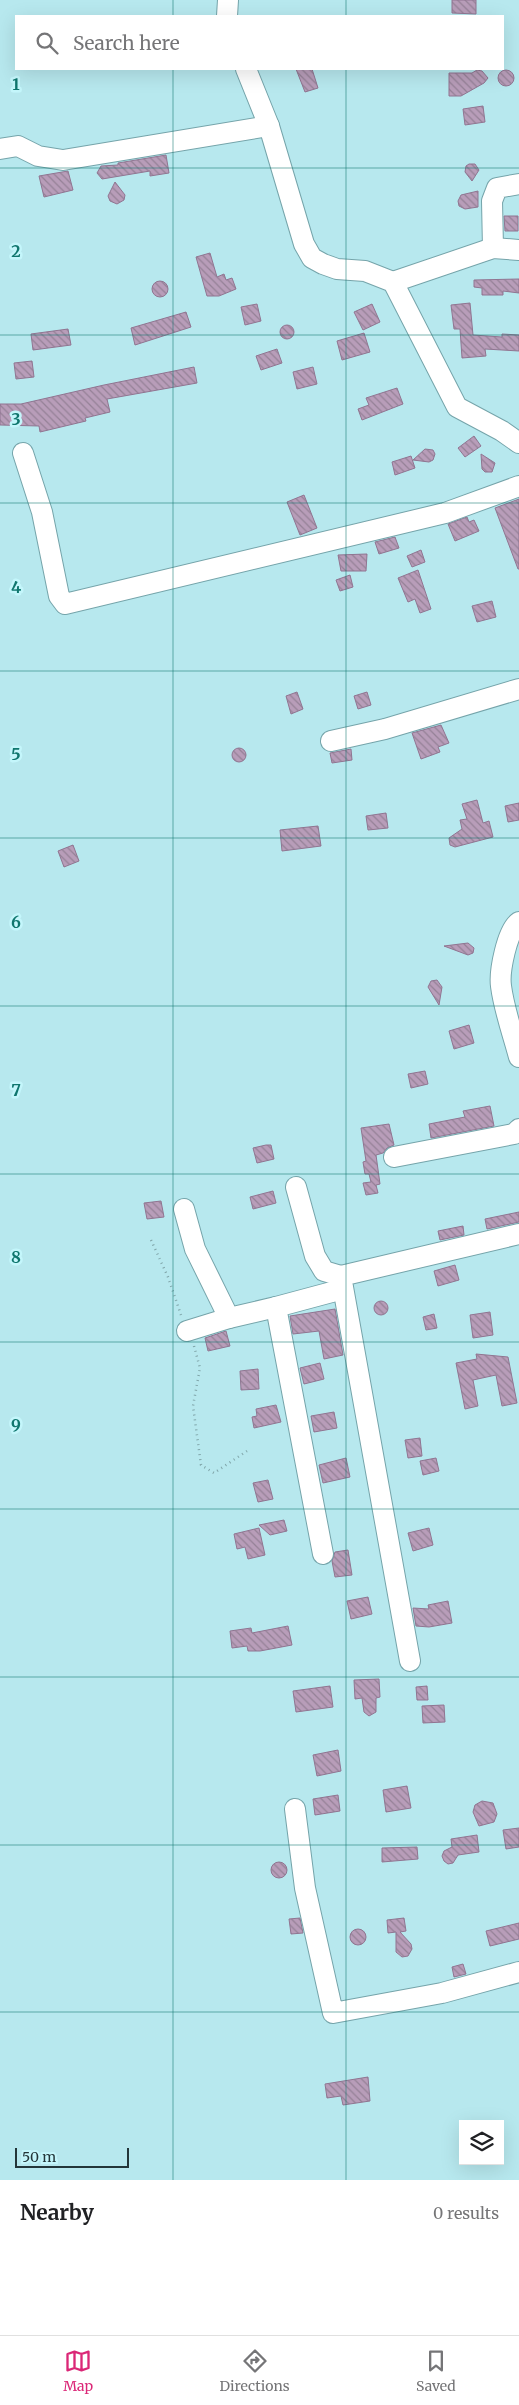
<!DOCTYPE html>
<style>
:root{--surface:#fff;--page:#f2f2f2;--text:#202124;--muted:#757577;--line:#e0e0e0;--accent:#db2777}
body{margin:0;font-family:Merriweather,serif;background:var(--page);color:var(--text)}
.controls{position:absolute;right:15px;bottom:15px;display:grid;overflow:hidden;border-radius:0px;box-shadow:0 5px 20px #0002}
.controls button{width:45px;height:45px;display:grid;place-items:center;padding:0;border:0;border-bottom:1px solid var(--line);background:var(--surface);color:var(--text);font:25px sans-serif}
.scale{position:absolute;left:15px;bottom:12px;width:114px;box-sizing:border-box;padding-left:5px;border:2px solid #233639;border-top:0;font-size:14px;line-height:18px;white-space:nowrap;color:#233639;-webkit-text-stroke:4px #c4f6fb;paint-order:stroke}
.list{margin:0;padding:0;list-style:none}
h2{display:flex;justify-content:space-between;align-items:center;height:65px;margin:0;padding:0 20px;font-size:21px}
h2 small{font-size:16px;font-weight:400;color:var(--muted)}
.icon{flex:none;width:28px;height:28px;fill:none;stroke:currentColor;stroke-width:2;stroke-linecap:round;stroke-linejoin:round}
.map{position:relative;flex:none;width:519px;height:2180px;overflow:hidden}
.search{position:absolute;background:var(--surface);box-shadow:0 5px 20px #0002;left:15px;right:15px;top:15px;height:55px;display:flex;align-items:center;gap:12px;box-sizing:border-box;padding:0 18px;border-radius:0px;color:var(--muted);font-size:19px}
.sheet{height:155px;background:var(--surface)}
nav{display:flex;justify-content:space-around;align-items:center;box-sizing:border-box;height:70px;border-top:1px solid var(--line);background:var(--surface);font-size:14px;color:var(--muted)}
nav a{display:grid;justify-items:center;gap:2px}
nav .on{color:var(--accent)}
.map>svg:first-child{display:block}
</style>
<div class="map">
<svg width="519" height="2180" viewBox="0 0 519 2180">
<defs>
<pattern id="building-back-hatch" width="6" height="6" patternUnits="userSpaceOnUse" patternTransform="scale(1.25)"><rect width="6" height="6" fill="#b89db9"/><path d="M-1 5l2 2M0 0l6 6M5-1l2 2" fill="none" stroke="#958197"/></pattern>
</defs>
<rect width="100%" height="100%" fill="#b7e8ee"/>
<g fill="url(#building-back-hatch)" stroke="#907591">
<path d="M 452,0 L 476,0 L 476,14 L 452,13 Z"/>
<path d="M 296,69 L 312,69 L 318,88 L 305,92 Z"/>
<path d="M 477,70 L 482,71 L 488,78 L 484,83 L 461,96 L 449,96 L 449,73 L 472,73 Z"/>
<circle cx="506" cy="78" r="8"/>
<path d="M 483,106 L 485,122 L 465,125 L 463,109 Z"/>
<path d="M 166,155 L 169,173 L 150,176 L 150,171 L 102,179 L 97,173 L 101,166 L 118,165 L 118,163 Z"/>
<path d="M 469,164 L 475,164 L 479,170 L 472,181 L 465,172 L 466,166 Z"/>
<path d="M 68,171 L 73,190 L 44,197 L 39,176 Z"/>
<path d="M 115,182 L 125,195 L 124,200 L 117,204 L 110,201 L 108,196 Z"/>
<path d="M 478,191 L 478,207 L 465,209 L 459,206 L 458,201 L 461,195 Z"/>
<path d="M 504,216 L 518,216 L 518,231 L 505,231 Z"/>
<path d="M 210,253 L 217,277 L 224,274 L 226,280 L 232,278 L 236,289 L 219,296 L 207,296 L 196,257 Z"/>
<path d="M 519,279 L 519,293 L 503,291 L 503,295 L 482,295 L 482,288 L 474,287 L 474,280 Z"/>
<circle cx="160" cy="289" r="8"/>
<path d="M 470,303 L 473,335 L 502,337 L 502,334 L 519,335 L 519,351 L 485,349 L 486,356 L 462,358 L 460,329 L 454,329 L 451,305 Z"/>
<path d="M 257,304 L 261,321 L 245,325 L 241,307 Z"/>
<path d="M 372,304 L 380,322 L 363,330 L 354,312 Z"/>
<path d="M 186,312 L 191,327 L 135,345 L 131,328 Z"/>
<circle cx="287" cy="332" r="7"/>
<path d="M 68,329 L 71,345 L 33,350 L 31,334 Z"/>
<path d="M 364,333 L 370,352 L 342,360 L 337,341 Z"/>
<path d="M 277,349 L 282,363 L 261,370 L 256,356 Z"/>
<path d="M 32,361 L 34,377 L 16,379 L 14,363 Z"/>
<path d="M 194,367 L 197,383 L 107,399 L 110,412 L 85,418 L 86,421 L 40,432 L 39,426 L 0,425 L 0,404 L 21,404 L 104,385 Z"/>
<path d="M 313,367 L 317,384 L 297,389 L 293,372 Z"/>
<path d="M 397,388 L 403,404 L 362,420 L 358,409 L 369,405 L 366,398 Z"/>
<path d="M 474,436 L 481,446 L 465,457 L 458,448 Z"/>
<path d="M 425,449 L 433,450 L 435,454 L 433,460 L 429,462 L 413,460 Z"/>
<path d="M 481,454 L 495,463 L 492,472 L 485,472 L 482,469 Z"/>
<path d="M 411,456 L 415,468 L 395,475 L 392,462 Z"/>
<path d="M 304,495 L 317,528 L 300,535 L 287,502 Z"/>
<path d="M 519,499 L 519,569 L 518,569 L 495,508 Z"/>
<path d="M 467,517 L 469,522 L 474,520 L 479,531 L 455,541 L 448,524 Z"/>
<path d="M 395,537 L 399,548 L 379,554 L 375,542 Z"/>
<path d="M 421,550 L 425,562 L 412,567 L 407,556 Z"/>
<path d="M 367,554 L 366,571 L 341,571 L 338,555 Z"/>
<path d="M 418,570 L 431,609 L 420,613 L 415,599 L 408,602 L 398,578 Z"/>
<path d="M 350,575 L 353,587 L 340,591 L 336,580 Z"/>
<path d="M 492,601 L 496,617 L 477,622 L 472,606 Z"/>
<path d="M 297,692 L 303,709 L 291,714 L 286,696 Z"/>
<path d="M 367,692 L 371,705 L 358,709 L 354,696 Z"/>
<path d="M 441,725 L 449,743 L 438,747 L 440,752 L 421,759 L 412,733 Z"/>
<circle cx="239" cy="755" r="7"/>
<path d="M 351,749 L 352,760 L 332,763 L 330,753 Z"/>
<path d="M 477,800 L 483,823 L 489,821 L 493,837 L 455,847 L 450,845 L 449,838 L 462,829 L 460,820 L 467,819 L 462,804 Z"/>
<path d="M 519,803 L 519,820 L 508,822 L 505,806 Z"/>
<path d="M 386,813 L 388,828 L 368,830 L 366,816 Z"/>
<path d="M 318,826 L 321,846 L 282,851 L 280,830 Z"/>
<path d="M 73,845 L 79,861 L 64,867 L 58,851 Z"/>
<path d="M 468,943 L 474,948 L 473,953 L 468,955 L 444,946 Z"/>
<path d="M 437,980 L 442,987 L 439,1005 L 428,987 L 431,981 Z"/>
<path d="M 469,1025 L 474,1043 L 454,1049 L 449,1031 Z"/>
<path d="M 425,1071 L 428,1084 L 411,1088 L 408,1074 Z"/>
<path d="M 490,1106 L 494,1126 L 431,1138 L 429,1124 L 465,1117 L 463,1111 Z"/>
<path d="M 389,1124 L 394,1145 L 387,1148 L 383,1153 L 376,1155 L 380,1184 L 376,1185 L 378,1193 L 366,1195 L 363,1183 L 371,1182 L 369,1174 L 365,1174 L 363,1162 L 366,1161 L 361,1128 Z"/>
<path d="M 266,1145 L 271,1145 L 274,1159 L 257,1163 L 253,1148 Z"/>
<path d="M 273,1191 L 276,1203 L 253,1209 L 250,1197 Z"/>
<path d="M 161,1201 L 164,1217 L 147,1219 L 144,1203 Z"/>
<path d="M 519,1212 L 519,1222 L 487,1229 L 485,1219 Z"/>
<path d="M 463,1226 L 464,1235 L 440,1240 L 438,1231 Z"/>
<path d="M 455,1265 L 459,1280 L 438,1286 L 434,1271 Z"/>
<circle cx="381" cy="1308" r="7"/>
<path d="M 335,1309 L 343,1355 L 324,1359 L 319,1331 L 293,1334 L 290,1316 Z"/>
<path d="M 490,1312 L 493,1335 L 473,1338 L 470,1315 Z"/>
<path d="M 434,1314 L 437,1328 L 426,1330 L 423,1317 Z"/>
<path d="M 226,1331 L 230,1346 L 208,1351 L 205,1338 Z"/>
<path d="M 476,1354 L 508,1357 L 517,1403 L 502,1406 L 496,1375 L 473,1380 L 478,1406 L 465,1409 L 456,1363 L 477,1359 Z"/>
<path d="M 320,1363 L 324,1379 L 304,1384 L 300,1368 Z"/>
<path d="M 258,1369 L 259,1389 L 241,1390 L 240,1371 Z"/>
<path d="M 276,1405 L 281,1422 L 254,1428 L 252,1417 L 257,1416 L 256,1409 Z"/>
<path d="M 334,1412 L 337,1428 L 314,1432 L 311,1416 Z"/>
<path d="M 420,1438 L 422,1456 L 408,1458 L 405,1440 Z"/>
<path d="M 346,1458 L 350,1477 L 323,1483 L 319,1465 Z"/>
<path d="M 436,1458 L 439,1471 L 423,1475 L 420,1461 Z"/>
<path d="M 268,1480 L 273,1499 L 258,1502 L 253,1483 Z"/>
<path d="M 284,1520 L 287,1531 L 270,1535 L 259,1525 Z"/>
<path d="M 259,1528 L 265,1555 L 248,1559 L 245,1547 L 237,1549 L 234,1534 Z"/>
<path d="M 429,1528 L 433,1545 L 413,1551 L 408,1533 Z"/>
<path d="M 348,1550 L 352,1575 L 335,1577 L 332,1561 L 335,1552 Z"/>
<path d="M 368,1597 L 372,1614 L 351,1619 L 347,1601 Z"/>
<path d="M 448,1601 L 452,1623 L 429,1627 L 416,1626 L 413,1608 L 429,1609 L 428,1605 Z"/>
<path d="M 288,1626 L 292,1645 L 260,1651 L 248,1651 L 247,1646 L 232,1648 L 230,1631 L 251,1628 L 252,1633 Z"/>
<path d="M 379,1679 L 380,1697 L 376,1698 L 376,1712 L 369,1716 L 364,1712 L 362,1698 L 355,1699 L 354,1680 Z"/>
<path d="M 330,1686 L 333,1707 L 296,1712 L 293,1691 Z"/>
<path d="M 427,1686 L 428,1700 L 417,1700 L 416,1687 Z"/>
<path d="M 444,1705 L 445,1722 L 423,1723 L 422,1706 Z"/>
<path d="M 338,1750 L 341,1771 L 317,1776 L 313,1755 Z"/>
<path d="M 407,1786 L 411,1808 L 386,1812 L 383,1790 Z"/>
<path d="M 338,1795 L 340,1811 L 315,1815 L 313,1799 Z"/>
<path d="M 482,1801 L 493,1803 L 497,1814 L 494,1822 L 479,1826 L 473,1812 L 475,1805 Z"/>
<path d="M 519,1828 L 519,1847 L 506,1849 L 503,1830 Z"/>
<path d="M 477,1835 L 479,1852 L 458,1855 L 453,1863 L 448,1864 L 444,1861 L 442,1856 L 444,1851 L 452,1847 L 451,1839 Z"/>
<path d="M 417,1847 L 418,1859 L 382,1862 L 382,1848 Z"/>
<circle cx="279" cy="1870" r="8"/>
<path d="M 300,1918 L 303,1933 L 291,1934 L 289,1919 Z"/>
<path d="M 404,1918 L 406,1931 L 400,1932 L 411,1944 L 412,1949 L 408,1956 L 402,1957 L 396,1952 L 396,1932 L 388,1933 L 387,1920 Z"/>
<path d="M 519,1923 L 519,1939 L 490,1946 L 486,1931 Z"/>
<circle cx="358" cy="1937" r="8"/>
<path d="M 463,1964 L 466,1974 L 454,1977 L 452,1967 Z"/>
<path d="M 368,2077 L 370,2101 L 343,2105 L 341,2096 L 327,2098 L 325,2084 Z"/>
</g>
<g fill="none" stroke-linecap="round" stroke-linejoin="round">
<g stroke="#75a4aa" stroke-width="22">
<g id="minor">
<path d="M 227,16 L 228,0"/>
<path d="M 246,69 L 269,126 L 304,244 L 312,258 L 323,264 L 337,269 L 365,271 L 393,282 L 457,407 L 502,431 L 519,443"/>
<path d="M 0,149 L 18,146 L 38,156 L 63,160 L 269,126"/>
<path d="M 493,248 L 492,201 L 497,188 L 519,184"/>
<path d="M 393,282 L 493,248 L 519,250"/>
<path d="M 23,453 L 42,512 L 59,596 L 65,604 L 445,513 L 519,486"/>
<path d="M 331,741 L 385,729 L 519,689"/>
<path d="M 519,922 C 507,930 499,972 501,986 C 504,1010 513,1034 519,1057"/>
<path d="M 394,1157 L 514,1134 L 519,1129"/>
<path d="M 296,1187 L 315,1256 L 324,1271 L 341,1276"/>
<path d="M 184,1209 L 195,1249 L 229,1318 L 276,1307"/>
<path d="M 187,1331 L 229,1318"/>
<path d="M 323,1554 L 276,1307 L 343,1289"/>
<path d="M 410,1661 L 341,1276 L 519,1234"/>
<path d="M 295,1809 L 305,1888 L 333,2013 L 442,1993 L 519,1972"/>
</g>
</g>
<g stroke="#80a6aa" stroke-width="2.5" stroke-dasharray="1 4" stroke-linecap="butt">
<path d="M 151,1240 L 168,1277 L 181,1315"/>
<path d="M 194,1346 L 200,1368 L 193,1406 L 201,1465 L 214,1473 L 247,1451"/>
</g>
<use href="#minor" stroke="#fff" stroke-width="20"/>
</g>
<path fill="none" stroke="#0f766e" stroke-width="1" stroke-opacity="0.55" d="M 173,0 L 173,16M 346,0 L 346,16M 173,69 L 173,2180M 346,69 L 346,2180M 0,168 L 519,168M 0,335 L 519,335M 0,503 L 519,503M 0,671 L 519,671M 0,838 L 519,838M 0,1006 L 519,1006M 0,1174 L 519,1174M 0,1342 L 519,1342M 0,1509 L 519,1509M 0,1677 L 519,1677M 0,1845 L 519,1845M 0,2012 L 519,2012"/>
<g font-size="16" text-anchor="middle" font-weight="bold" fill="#0f766e" stroke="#c4f6fb" stroke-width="5" stroke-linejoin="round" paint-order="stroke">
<text x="16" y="90">1</text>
<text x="16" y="257">2</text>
<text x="16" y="425">3</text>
<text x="16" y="593">4</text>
<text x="16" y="760">5</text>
<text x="16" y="928">6</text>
<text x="16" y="1096">7</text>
<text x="16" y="1263">8</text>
<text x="16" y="1431">9</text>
</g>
</svg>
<div class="controls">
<button><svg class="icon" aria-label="layers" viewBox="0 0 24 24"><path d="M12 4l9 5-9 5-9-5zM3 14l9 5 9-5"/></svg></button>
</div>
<div class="scale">50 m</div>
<div class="search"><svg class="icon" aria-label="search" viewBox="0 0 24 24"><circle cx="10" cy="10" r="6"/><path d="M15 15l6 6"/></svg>Search here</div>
</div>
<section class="sheet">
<h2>Nearby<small>0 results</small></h2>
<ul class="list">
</ul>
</section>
<nav>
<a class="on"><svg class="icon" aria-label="map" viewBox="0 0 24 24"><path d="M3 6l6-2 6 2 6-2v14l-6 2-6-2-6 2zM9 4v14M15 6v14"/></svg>Map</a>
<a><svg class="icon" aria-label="directions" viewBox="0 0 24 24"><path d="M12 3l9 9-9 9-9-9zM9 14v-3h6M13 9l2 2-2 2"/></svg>Directions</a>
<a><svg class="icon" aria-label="saved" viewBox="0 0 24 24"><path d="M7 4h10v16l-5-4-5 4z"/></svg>Saved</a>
</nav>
